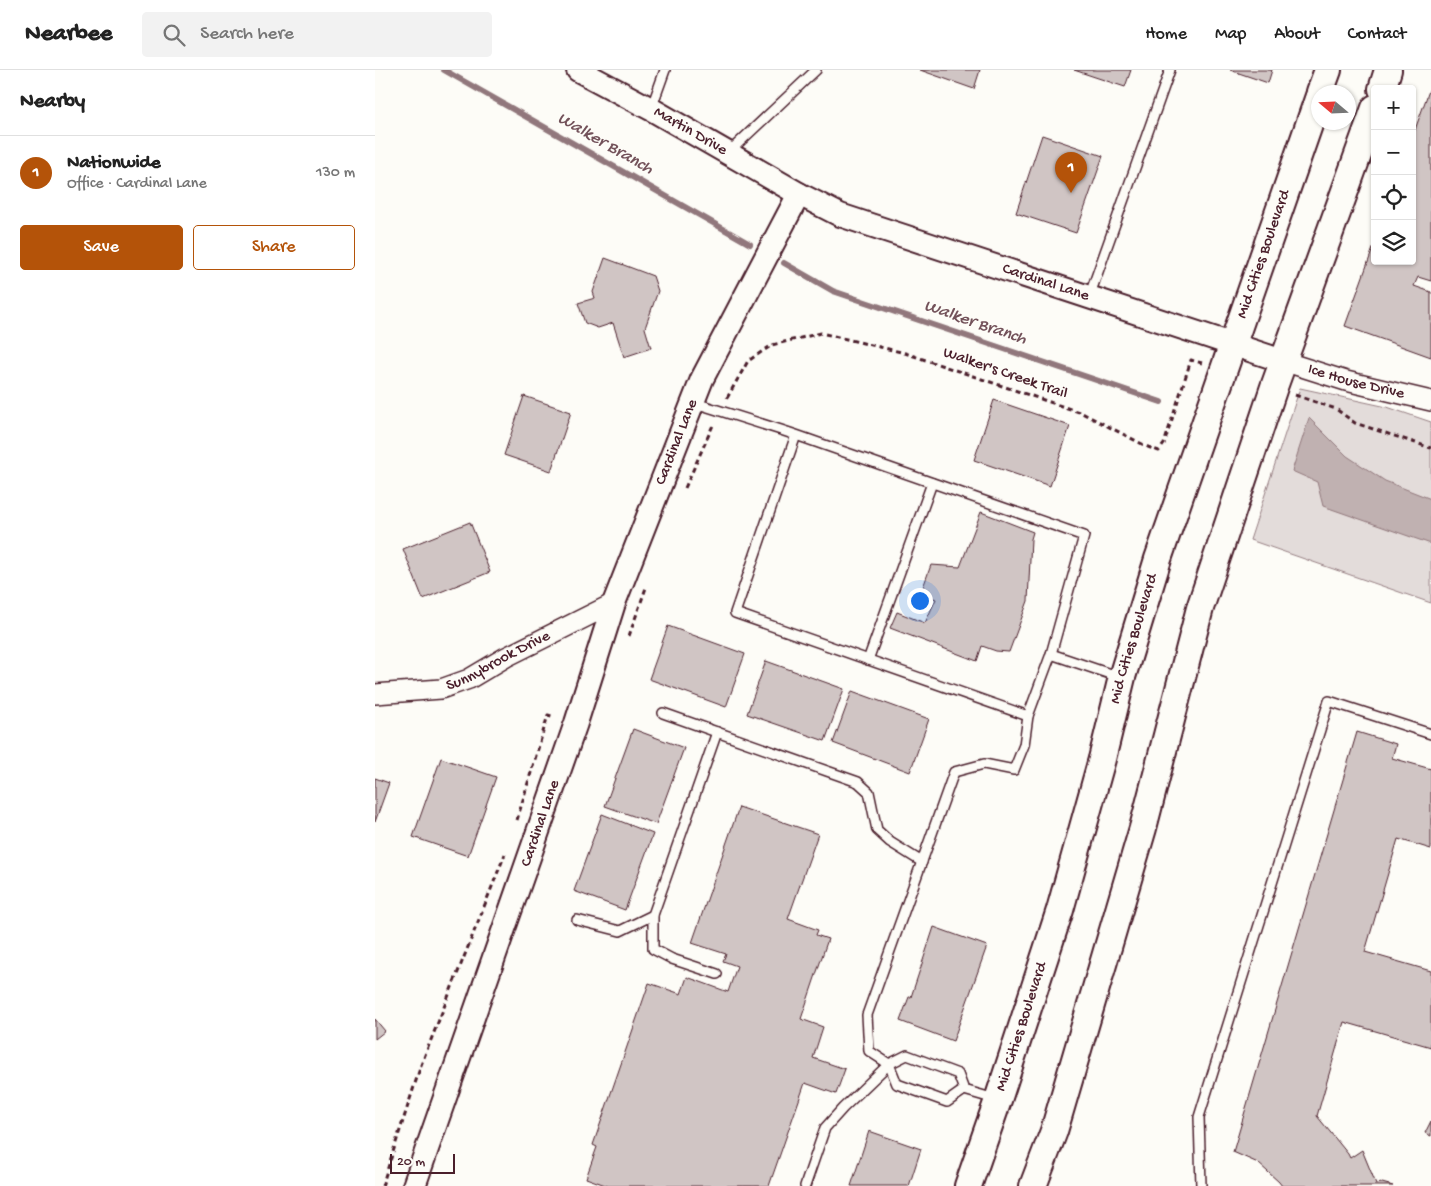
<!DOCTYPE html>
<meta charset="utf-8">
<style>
:root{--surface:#fff;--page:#f2f2f2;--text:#222;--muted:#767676;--line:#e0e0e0;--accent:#b45309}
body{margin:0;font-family:"Gochi Hand",sans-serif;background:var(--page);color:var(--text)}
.controls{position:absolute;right:15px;top:15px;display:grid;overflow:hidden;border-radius:5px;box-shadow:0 1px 4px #0004}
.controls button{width:45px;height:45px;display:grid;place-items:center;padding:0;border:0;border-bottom:1px solid var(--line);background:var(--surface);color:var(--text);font:25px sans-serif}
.compass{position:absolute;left:936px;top:15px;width:45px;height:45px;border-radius:50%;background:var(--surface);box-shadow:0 1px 4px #0004;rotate:289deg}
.scale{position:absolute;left:15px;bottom:12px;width:65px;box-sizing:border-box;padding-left:5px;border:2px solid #4a1f2b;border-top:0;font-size:14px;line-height:18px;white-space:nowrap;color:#4a1f2b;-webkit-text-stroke:4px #fdfcf7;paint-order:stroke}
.you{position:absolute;left:544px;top:530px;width:18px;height:18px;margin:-12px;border:4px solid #fff;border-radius:50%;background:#1a73e8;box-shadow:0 0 0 8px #1a73e833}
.badge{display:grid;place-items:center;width:32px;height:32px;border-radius:50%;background:var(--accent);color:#fff;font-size:16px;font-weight:700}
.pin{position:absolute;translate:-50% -41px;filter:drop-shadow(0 1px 2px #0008)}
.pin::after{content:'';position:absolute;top:26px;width:18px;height:15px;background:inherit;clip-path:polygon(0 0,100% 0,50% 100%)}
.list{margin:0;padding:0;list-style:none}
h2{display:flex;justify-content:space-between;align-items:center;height:65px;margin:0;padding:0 20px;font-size:21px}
h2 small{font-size:16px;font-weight:400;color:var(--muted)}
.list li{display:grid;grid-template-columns:32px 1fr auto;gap:15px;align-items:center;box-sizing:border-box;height:75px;padding:0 20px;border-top:1px solid var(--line)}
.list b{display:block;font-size:19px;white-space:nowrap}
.list p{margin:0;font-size:16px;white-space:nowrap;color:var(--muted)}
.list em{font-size:16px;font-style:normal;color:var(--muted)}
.actions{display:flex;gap:10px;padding:15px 20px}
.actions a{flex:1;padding:11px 0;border:1px solid var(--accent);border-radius:5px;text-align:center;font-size:18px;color:var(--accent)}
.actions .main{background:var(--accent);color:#fff}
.icon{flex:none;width:28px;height:28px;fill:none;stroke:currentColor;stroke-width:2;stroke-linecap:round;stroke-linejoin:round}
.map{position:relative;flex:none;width:1056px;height:1116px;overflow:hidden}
header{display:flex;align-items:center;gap:30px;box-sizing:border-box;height:70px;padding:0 25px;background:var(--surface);border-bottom:1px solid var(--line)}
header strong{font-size:24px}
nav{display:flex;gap:28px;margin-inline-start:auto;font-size:18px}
.search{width:350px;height:45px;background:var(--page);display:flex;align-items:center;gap:12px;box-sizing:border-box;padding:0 18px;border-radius:5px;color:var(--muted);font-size:19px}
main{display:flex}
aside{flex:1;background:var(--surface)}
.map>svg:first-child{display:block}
</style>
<header>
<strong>Nearbee</strong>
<div class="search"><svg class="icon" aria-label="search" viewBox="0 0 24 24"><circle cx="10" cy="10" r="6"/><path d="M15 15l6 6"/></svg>Search here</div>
<nav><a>Home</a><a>Map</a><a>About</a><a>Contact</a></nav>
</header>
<main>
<aside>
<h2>Nearby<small></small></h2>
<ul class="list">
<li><span class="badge">1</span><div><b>Nationwide</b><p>Office · Cardinal Lane</p></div><em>130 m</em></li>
</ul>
<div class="actions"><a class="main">Save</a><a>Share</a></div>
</aside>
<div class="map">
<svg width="1056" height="1116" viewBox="0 0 1056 1116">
<rect width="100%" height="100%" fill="#fdfcf7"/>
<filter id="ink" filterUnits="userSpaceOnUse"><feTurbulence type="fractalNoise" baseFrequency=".02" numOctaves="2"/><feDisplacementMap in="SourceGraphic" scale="10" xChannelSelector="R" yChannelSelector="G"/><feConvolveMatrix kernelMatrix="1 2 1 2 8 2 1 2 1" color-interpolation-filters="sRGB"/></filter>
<g filter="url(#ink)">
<path fill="#e3dcda" stroke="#967e82" d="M 925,318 L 1012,337 L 1056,352 L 1056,533 L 875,470 Z"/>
<path fill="#c0b1b1" stroke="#91777b" d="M 934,348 L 972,386 L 1010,411 L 1056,429 L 1056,474 L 948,436 L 942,412 L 917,401 Z"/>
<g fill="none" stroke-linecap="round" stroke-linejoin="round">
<g stroke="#91777b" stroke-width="6">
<path d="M 69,0 L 375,174"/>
<path d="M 409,193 L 458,221 L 786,332"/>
</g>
</g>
<g fill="#d0c5c4" stroke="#4a1f2b">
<path d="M 545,0 L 605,0 L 599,19 Z"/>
<path d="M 699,0 L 756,0 L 750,17 Z"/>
<path d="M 855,0 L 897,0 L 893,13 Z"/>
<path d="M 1056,15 L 1056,211 L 1043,207 L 1039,216 L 1056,222 L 1056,287 L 970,256 L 1000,173 L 1000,191 L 1037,191 L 1037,68 Z"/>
<path d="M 667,65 L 728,86 L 701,163 L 641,143 Z"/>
<path d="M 230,188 L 278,206 L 283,221 L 270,258 L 276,278 L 249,287 L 238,253 L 223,258 L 210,253 L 203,233 L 220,228 L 218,222 Z"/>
<path d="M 149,326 L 196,342 L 176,401 L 129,385 Z"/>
<path d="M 619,330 L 695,356 L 675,416 L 599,390 Z"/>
<path d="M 606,442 L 658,462 L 656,469 L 653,531 L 634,582 L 621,581 L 607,576 L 602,591 L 515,558 L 522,542 L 550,553 L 561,529 L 546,523 L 556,495 L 585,497 Z"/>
<path d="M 95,452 L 115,502 L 48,529 L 28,479 Z"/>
<path d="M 293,556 L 370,584 L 351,637 L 274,609 Z"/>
<path d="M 391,591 L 469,619 L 450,671 L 372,644 Z"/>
<path d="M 477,621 L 554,649 L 535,702 L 458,673 Z"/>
<path d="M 258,659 L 309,678 L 281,754 L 230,736 Z"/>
<path d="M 982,662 L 1021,674 L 1017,688 L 1056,699 L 1056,779 L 1023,769 L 990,882 L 1056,901 L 1056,977 L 969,952 L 942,1046 L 973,1084 L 975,1088 L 987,1080 L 1001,1114 L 1007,1113 L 1018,1116 L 907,1116 L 904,1112 L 883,1093 L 858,1082 Z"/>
<path d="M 66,688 L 121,707 L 93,786 L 38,767 Z"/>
<path d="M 0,708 L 14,713 L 0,752 Z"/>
<path d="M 364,737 L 443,764 L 413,849 L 443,860 L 441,865 L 453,869 L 426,949 L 448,957 L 438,988 L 470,999 L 461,1024 L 430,1013 L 394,1116 L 233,1116 L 211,1108 L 222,1077 L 218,1075 L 274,913 L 306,924 L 312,907 L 353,922 L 362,896 L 348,891 L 351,884 L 317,873 Z"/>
<path d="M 227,744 L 278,764 L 250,840 L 199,821 Z"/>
<path d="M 559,857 L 612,876 L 578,971 L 525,951 L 534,927 L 536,927 Z"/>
<path d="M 0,949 L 10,961 L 0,969 Z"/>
<path d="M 1056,1051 L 1056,1066 L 1050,1063 Z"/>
<path d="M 494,1061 L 546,1079 L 534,1116 L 476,1116 Z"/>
</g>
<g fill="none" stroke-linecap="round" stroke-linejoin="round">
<g stroke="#4a1f2b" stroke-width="12">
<g id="service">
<path d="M 276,39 L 290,0"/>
<path d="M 354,82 L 441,0"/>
<path d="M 714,227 L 795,0"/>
<path d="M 317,332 L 406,360 L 421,365 L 709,466 L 676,584 L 653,646 L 360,543 L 421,365"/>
<path d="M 676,584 L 744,607"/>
<path d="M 493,590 L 557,413"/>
<path d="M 288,643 L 483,712 L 494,722 L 502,760 L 515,772 L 547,792"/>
<path d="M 342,662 L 278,845 L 278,879 L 297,889 L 342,904"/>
<path d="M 202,850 L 245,861 L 278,845"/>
<path d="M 589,1020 L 583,1004 L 532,985 L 514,994 L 522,1014 L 572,1032 L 589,1020 L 620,1029"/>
<path d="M 430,1116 L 450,1058 L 468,1038 L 514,994 L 494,981 L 492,945 L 579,702 L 609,694 L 639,700 L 649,675 L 653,646"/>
<path d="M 826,1116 L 824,1047 L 954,631 L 1056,664"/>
</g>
</g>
<g stroke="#4a1f2b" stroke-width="22">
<g id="minor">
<path id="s1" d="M 908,291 L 971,311 L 1056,331"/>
<path id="s2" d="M 0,624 L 66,619 L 94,609 L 131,587 L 239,533"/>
</g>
</g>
<g stroke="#4a1f2b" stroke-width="26">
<g id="tertiary">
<path id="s3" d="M 203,0 L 276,39 L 424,124 L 465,145 L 908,291"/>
<path id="s4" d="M 39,1116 L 201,653 L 239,533 L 327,309 L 424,124"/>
</g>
</g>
<g stroke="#4a1f2b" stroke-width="30">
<g id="secondary">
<path d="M 1007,19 L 1013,0"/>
<path d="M 945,22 L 953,0"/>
<path id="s5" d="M 593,1116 L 623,1030 L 685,840 L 727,689 L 747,607 L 783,489 L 944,26"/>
<path d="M 658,1116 L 679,1061 L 768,758 L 825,538 L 899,317 L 1000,38"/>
</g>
</g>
<g stroke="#4a1f2b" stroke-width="3" stroke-dasharray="5 4" stroke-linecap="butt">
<path d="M 920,325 L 961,339 L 980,353 L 1056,378"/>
<path d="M 352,328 L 373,291 L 397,275 L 446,263 L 530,283 L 707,343 L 773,377 L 784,381 L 789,374 L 816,290 L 827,293"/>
<path d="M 310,418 L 339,353"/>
<path d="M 254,566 L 272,515"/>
<path d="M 142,750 L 173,645 L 180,647"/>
<path d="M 7,1116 L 46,995 L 130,784"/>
</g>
<use href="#service" stroke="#fdfcf7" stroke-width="9"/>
<use href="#minor" stroke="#fdfcf7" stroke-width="19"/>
<use href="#tertiary" stroke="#fdfcf7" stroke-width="22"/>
<use href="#secondary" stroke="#fdfcf7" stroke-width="26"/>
</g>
</g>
<g text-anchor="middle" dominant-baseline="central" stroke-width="4" stroke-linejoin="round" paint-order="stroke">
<g font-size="16" fill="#4a1f2b" stroke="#fdfcf7">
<text stroke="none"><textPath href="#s3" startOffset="128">Martin Drive</textPath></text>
<text stroke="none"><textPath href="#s5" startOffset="978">Mid Cities Boulevard</textPath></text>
<text stroke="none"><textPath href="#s3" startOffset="516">Cardinal Lane</textPath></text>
<text transform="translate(630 304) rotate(19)">Walker's Creek Trail</text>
<text stroke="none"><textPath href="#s1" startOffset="76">Ice House Drive</textPath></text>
<text stroke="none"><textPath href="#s4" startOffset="789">Cardinal Lane</textPath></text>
<text stroke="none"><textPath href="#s5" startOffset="572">Mid Cities Boulevard</textPath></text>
<text stroke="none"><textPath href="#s2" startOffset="130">Sunnybrook Drive</textPath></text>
<text stroke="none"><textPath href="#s4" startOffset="384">Cardinal Lane</textPath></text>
<text stroke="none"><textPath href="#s5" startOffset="168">Mid Cities Boulevard</textPath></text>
</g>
<g font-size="18" font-style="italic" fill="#73525a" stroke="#fdfcf7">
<text transform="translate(230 74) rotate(30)">Walker Branch</text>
<text transform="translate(600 253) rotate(19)">Walker Branch</text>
</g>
</g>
</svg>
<div class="controls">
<button>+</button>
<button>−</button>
<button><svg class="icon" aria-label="locate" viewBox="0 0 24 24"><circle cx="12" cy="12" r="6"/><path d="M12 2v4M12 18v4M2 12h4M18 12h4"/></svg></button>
<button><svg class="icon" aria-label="layers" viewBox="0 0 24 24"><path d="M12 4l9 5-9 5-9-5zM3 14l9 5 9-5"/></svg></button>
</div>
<svg class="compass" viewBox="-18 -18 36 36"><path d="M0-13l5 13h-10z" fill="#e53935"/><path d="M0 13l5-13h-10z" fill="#767676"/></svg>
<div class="scale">20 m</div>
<div class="you"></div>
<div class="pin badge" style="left:696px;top:123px">1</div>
</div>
</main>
